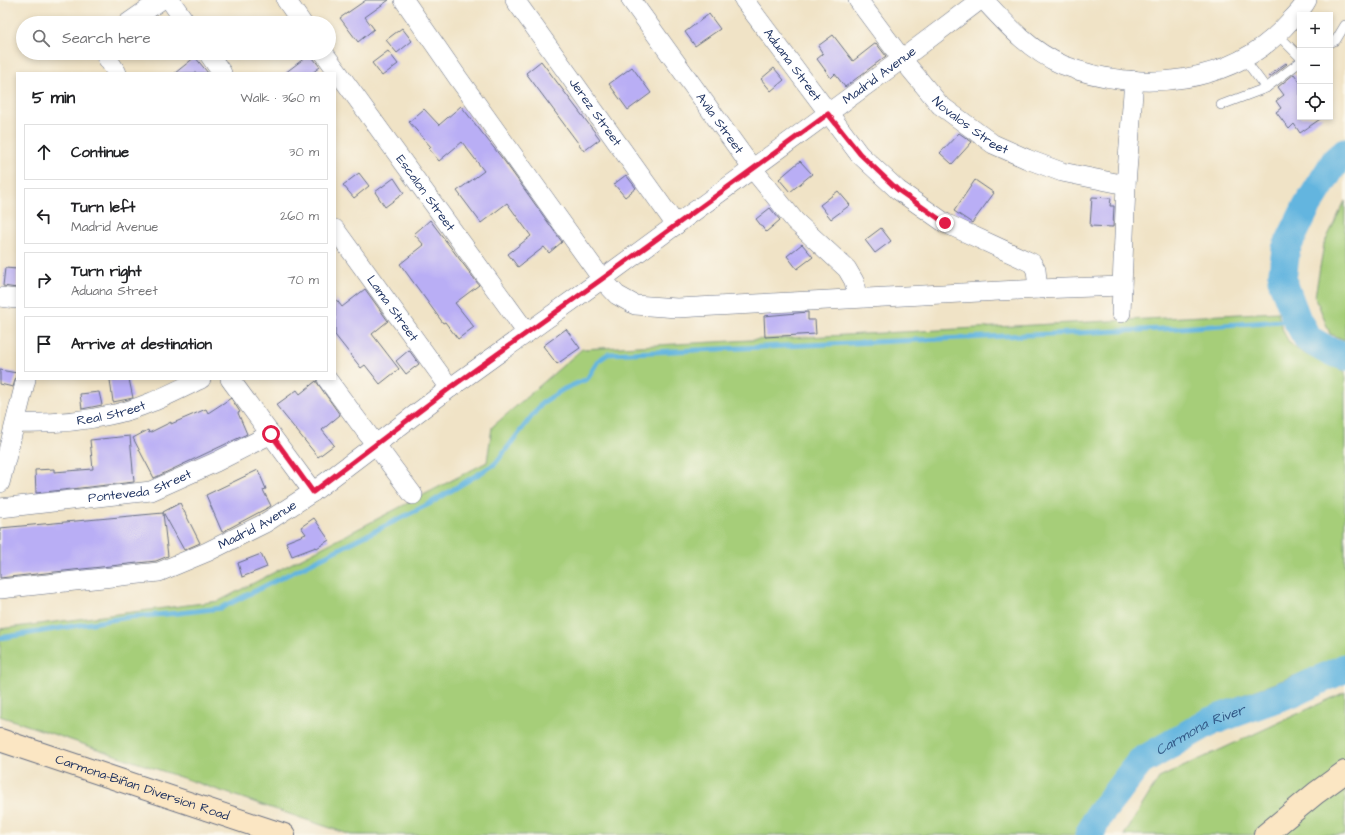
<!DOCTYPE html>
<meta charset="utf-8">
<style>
:root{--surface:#fff;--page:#f2f2f2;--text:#202124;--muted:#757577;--line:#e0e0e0}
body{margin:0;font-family:"Architects Daughter",sans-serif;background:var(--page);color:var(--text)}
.controls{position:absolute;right:12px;top:12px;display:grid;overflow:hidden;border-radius:0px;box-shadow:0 2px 6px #0003}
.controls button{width:36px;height:36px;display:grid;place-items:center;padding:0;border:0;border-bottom:1px solid var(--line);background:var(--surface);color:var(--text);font:20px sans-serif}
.stop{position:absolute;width:12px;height:12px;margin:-9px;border:3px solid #e11d48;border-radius:50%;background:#fff}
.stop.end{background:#e11d48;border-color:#fff;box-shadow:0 1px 4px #0008}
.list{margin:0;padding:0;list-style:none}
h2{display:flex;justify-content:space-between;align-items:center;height:52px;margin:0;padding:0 16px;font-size:17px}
h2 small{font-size:13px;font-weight:400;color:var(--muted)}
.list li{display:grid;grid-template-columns:26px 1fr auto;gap:12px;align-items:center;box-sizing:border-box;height:56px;margin:0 8px 8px;padding:0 8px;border:1px solid var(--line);border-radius:0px}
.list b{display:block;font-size:15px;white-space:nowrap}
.list p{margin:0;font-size:13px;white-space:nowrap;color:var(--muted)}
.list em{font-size:13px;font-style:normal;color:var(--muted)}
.icon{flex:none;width:22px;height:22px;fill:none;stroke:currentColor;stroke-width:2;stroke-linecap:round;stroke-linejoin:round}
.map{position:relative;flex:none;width:1345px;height:835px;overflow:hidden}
.search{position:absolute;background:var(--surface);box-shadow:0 2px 6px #0003;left:16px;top:16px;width:320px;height:44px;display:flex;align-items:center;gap:10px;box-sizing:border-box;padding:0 14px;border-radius:22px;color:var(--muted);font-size:15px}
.panel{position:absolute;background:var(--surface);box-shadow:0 2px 6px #0003;left:16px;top:72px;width:320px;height:308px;border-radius:0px}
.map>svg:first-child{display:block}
</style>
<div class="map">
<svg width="1345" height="835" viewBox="0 0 1345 835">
<rect width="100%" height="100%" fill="#fbf7ec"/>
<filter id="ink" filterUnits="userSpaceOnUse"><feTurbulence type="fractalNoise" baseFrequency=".025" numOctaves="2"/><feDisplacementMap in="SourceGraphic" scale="8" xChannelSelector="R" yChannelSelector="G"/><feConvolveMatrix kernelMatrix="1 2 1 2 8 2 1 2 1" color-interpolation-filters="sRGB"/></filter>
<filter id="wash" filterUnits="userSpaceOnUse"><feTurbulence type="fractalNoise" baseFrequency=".012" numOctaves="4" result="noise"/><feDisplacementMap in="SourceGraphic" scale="16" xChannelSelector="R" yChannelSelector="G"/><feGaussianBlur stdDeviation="0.9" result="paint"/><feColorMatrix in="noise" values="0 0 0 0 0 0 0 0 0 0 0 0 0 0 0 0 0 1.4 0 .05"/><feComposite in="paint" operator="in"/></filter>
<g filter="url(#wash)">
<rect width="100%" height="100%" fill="#f0e3c6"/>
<g fill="#a6ce79" stroke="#607e6c">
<path d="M 1345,201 L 1345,340 L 1330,334 L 1315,296 L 1324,244 Z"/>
<path d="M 1278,312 C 1280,323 1283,334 1290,343 C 1299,354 1332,366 1345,371 L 1345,654 L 1313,669 L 1216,705 L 1144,746 L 1096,804 L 1079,835 L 351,835 L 0,716 L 0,629 L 219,601 L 487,462 L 492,427 L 582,349 Z"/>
<path d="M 1345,692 L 1345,835 L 1124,835 L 1159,778 Z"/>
</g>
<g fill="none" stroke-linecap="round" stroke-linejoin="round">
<path stroke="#64b5df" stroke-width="5" d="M 0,638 L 129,617 L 179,613 L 221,608 L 429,504 L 495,464 L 542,403 L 564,389 L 587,379 L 598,361 L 608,354 L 1163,329 L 1297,320"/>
<g stroke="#64b5df" stroke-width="29">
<path d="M 1345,152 L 1336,160 L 1305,210 L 1286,249 L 1282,280 L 1297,320 L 1308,339 L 1327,350 L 1345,356"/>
<path id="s1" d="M 1089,835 L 1099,815 L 1140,762 L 1209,722 L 1296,691 L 1345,668"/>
</g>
</g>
<g id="blocks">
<g fill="#b9aef5">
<path d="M 366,0 L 389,0 L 365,17 L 374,29 L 358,42 L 340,18 Z"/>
<path d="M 709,14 L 720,29 L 695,46 L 685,32 Z"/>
<path d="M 402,28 L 412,41 L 397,53 L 386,40 Z"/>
<path d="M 833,35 L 853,61 L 876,43 L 886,56 L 845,87 L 835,74 L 831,78 L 817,59 L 823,54 L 818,46 Z"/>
<path d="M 388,51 L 398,64 L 382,76 L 372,63 Z"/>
<path d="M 310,54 L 320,67 L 312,73 L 285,73 Z"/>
<path d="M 195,57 L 208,73 L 175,73 Z"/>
<path d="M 541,61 L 600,139 L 584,151 L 526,73 Z"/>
<path d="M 1286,63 L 1287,64 L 1270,77 L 1269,75 Z"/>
<path d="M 632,67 L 651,93 L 628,110 L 609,84 Z"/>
<path d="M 774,68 L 784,80 L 771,91 L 761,79 Z"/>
<path d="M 1294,74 L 1300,82 L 1300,117 L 1323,117 L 1300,133 L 1294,124 L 1289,129 L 1276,112 L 1281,108 L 1276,101 L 1284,95 L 1278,87 Z"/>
<path d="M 461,106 L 505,162 L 562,242 L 549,253 L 544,247 L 518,267 L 508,254 L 531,236 L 507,203 L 481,223 L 457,191 L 484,171 L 462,142 L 439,161 L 429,149 L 431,147 L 409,122 L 424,109 L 439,125 Z"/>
<path d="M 959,133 L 972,142 L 952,164 L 940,153 Z"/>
<path d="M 800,161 L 812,174 L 790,192 L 779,179 Z"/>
<path d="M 359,173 L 369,186 L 354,198 L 343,185 Z"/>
<path d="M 626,175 L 636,188 L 625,197 L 614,184 Z"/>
<path d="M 394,178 L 404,193 L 385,207 L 375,192 Z"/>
<path d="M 975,180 L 994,193 L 972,223 L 954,211 Z"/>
<path d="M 838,191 L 850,205 L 831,219 L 820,205 Z"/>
<path d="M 1092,197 L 1111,198 L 1110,206 L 1114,206 L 1113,227 L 1090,226 Z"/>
<path d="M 770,208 L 780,220 L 766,232 L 756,219 Z"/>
<path d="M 430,220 L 479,285 L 455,303 L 474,327 L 458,339 L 445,322 L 443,323 L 400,264 L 424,245 L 414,234 Z"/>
<path d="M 881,228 L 891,241 L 875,253 L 865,240 Z"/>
<path d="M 802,244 L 813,257 L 797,269 L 787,256 Z"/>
<path d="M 5,268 L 17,269 L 17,288 L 3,286 Z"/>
<path d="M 365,289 L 388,321 L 372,334 L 399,369 L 380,384 L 365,365 L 361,368 L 335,335 L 335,298 L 342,307 Z"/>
<path d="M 808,312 L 808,320 L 815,320 L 816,334 L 765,337 L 764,316 Z"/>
<path d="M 566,329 L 580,348 L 557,364 L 543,346 Z"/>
<path d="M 409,350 L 419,364 L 406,374 L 396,361 Z"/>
<path d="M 0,370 L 17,373 L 13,387 L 0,384 Z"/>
<path d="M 129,379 L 133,398 L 113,402 L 110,380 Z"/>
<path d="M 316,381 L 340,415 L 322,430 L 334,445 L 318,457 L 276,405 L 297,390 L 300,394 Z"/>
<path d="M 99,392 L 102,405 L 82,409 L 80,394 Z"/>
<path d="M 231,398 L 240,412 L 238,413 L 247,434 L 154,478 L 133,438 L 148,430 L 149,433 L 171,422 L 171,424 L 206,409 L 208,413 Z"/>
<path d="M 130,436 L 134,482 L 36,493 L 35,470 L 54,469 L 54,472 L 93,469 L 90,440 Z"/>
<path d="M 258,470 L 266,489 L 263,490 L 271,506 L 222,532 L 206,495 Z"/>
<path d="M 180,503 L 200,543 L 184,550 L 163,512 Z"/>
<path d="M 163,513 L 168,556 L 156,561 L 0,578 L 0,528 Z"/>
<path d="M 314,518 L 329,540 L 317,548 L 316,547 L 292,556 L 286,542 L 306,534 L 301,527 Z"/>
<path d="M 261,554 L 267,567 L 242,577 L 238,563 Z"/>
</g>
</g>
</g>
<g filter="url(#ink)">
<use href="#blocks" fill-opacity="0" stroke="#666e82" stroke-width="1"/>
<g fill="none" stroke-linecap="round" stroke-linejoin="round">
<g stroke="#666e82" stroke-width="10">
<g id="lane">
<path d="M 1278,35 L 1300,57"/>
<path d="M 1330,43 L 1336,40 L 1345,25"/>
<path d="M 1245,60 L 1266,88 L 1300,62"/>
<path d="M 1221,105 L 1266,88"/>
</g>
</g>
<g stroke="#666e82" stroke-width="20">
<g id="street">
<path d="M 170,0 L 186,23"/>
<path d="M 286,0 L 302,23"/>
<path d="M 404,0 L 458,78 L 602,279 L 617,295 L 635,305 L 677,308 L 1038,289 L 1122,286"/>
<path id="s2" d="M 515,0 L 676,225"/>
<path id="s3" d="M 631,0 L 752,168 L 795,221 L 847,269 L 854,281 L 857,297"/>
<path id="s4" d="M 744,0 L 859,154 L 898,190 L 945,223 L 1032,263 L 1036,270 L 1038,289"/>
<path id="s5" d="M 858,0 L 902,59 L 940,105 L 993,144 L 1027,159 L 1062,172 L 1126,185"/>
<path d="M 984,0 C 1007,25 1030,51 1063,65 C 1139,95 1235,85 1290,21 C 1296,15 1303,8 1307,0"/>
<path d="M 128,23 L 161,0"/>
<path d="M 104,53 L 117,73"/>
<path d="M 208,53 L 222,73"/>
<path id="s6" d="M 324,53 L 527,333"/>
<path id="s7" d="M 335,229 L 450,388"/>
<path d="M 0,297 L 17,299"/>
<path d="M 1121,313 L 1126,185 L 1134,80"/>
<path d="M 230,379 L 313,492"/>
<path d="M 327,379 L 413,495"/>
<path id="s8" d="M 16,423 C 47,424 79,422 110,415 C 142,409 172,393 201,379"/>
<path d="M 0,483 L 26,379"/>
<path id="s9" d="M 0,508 L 151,491 L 216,462 L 271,434"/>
<path id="s10" d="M 0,589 L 159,572 L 207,552 L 265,523 L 313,492 L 450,388 L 602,279 L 902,59 L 980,0"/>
</g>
</g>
<g stroke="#666e82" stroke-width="24">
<g id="secondary">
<path id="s11" d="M 0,740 L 284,835"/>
<path d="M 1265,835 L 1316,793 L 1345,772"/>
</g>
</g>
<use href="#lane" stroke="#fff" stroke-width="9"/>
<use href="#street" stroke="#fff" stroke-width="19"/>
<use href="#secondary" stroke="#fbe6c3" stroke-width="22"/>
</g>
</g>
<g fill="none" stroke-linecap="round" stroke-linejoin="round" filter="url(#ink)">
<path stroke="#e11d48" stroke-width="5" d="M 271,434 L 313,492 L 450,388 L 602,279 L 828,114 L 860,154 L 898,190 L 945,223"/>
</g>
<g text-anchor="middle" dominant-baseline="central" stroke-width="3.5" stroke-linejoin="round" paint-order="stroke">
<g font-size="13" fill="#1b2f5e" stroke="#fbf7ec">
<text stroke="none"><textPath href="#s4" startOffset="81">Aduana Street</textPath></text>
<text stroke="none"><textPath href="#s10" startOffset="1037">Madrid Avenue</textPath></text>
<text stroke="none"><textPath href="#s2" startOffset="138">Jerez Street</textPath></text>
<text stroke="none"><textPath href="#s3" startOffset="152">Avila Street</textPath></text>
<text stroke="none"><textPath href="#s5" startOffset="170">Novalos Street</textPath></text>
<text stroke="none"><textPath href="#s6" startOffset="173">Escalon Street</textPath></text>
<text stroke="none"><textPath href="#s7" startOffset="98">Lama Street</textPath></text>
<text stroke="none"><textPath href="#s8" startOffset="96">Real Street</textPath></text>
<text stroke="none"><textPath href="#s9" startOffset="142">Ponteveda Street</textPath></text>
<text stroke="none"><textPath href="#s10" startOffset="269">Madrid Avenue</textPath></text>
<text stroke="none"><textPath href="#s11" startOffset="150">Carmona-Biñan Diversion Road</textPath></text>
</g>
<g font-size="14" font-style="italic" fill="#315785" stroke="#fbf7ec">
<text stroke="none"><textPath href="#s1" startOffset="158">Carmona River</textPath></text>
</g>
</g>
</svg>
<div class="controls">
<button>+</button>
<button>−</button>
<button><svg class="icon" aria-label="locate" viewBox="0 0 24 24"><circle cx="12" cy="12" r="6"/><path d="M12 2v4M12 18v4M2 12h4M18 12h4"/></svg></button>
</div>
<div class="stop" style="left:271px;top:434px"></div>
<div class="stop end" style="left:945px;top:223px"></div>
<div class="search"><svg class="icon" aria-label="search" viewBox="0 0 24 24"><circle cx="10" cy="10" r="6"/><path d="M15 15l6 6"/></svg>Search here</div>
<section class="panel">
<h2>5 min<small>Walk · 360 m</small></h2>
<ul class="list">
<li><svg class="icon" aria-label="ahead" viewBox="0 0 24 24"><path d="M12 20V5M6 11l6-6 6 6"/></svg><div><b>Continue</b></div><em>30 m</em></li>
<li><svg class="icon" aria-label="left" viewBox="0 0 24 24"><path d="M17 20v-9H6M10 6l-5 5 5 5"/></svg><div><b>Turn left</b><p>Madrid Avenue</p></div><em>260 m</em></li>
<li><svg class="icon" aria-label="right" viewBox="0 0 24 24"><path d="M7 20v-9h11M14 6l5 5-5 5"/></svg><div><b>Turn right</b><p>Aduana Street</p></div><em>70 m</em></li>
<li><svg class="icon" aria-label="arrive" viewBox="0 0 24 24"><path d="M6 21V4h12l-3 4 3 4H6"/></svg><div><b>Arrive at destination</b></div></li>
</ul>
</section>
</div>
